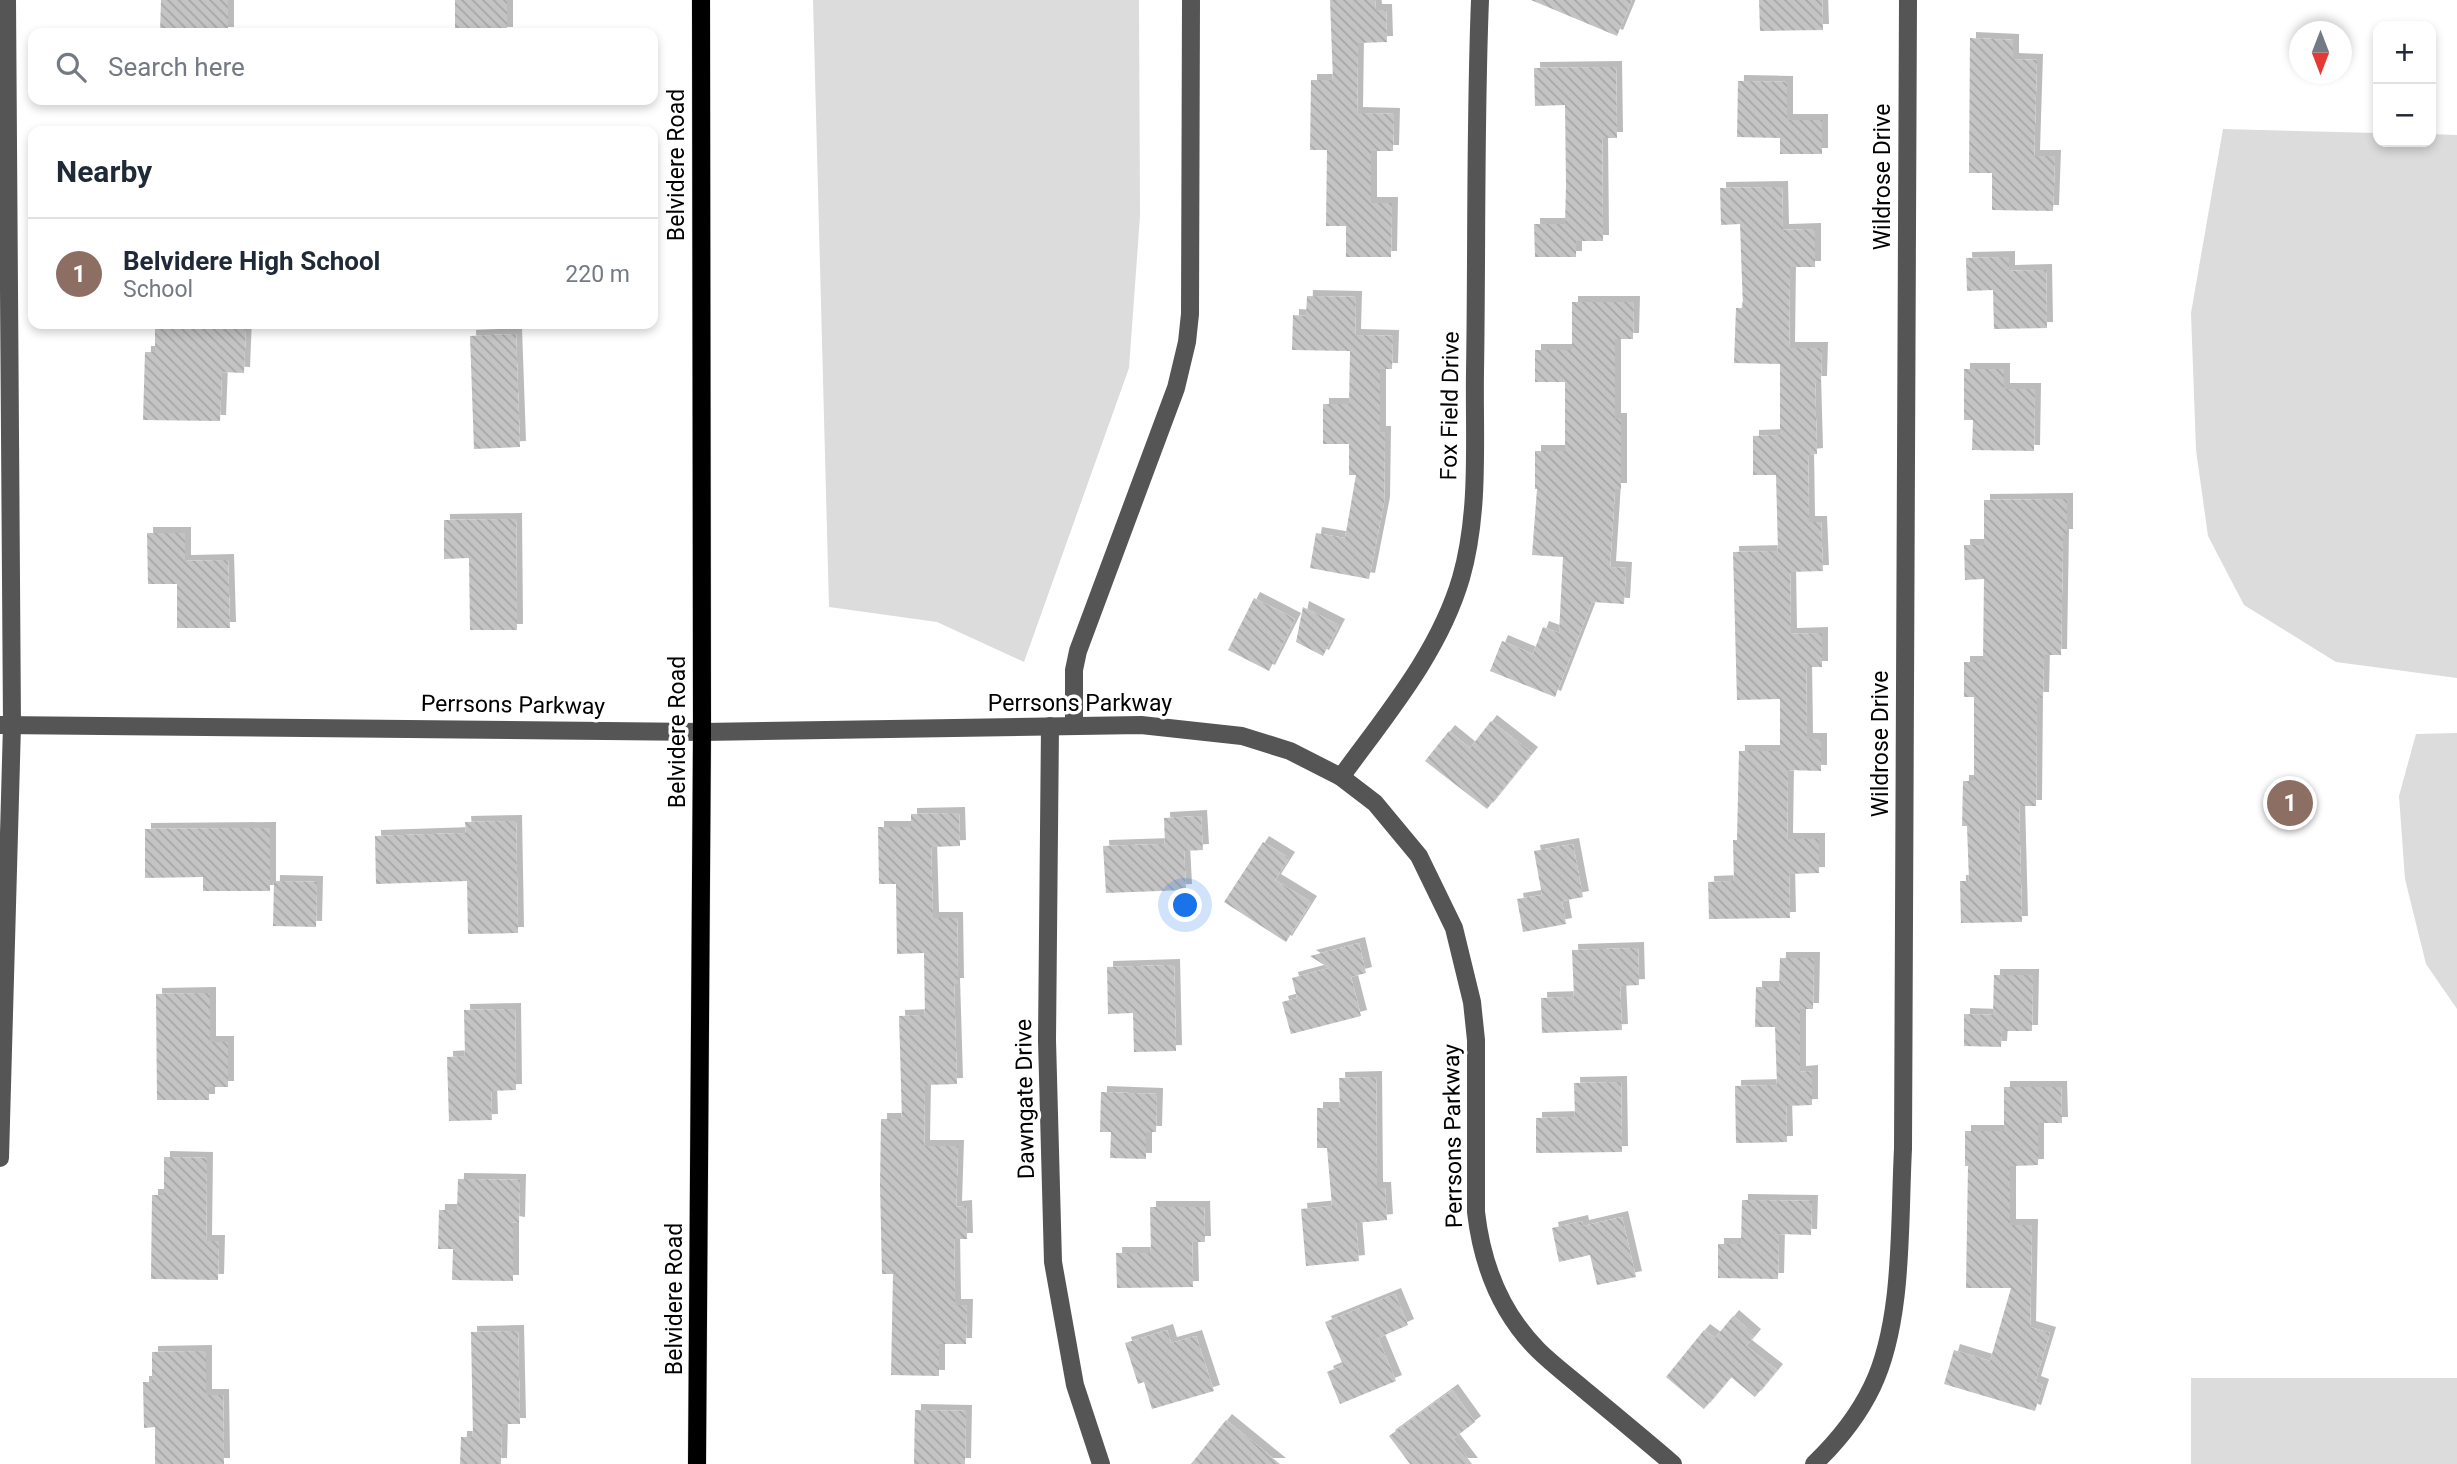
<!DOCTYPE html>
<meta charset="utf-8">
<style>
:root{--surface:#fff;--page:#f6f6f7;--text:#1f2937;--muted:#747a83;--line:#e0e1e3;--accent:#7c3aed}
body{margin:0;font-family:Roboto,sans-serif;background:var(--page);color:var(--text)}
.controls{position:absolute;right:21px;top:21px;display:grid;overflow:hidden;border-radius:14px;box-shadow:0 4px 10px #0003}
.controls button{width:63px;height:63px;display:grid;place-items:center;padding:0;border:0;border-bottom:2px solid var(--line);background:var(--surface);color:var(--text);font:35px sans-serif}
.compass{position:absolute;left:2289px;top:21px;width:63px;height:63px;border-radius:50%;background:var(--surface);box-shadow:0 4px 10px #0003;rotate:180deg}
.you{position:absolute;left:1186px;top:906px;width:24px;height:24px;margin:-18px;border:5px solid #fff;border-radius:50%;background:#1a73e8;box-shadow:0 0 0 10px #1a73e833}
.badge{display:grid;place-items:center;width:46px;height:46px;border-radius:50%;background:var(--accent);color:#fff;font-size:23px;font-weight:700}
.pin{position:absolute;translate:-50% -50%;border:4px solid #fff;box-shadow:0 2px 7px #0006}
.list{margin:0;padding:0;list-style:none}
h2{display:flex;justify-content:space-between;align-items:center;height:91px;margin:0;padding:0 28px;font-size:30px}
h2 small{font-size:23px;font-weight:400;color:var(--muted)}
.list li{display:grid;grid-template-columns:46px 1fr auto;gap:21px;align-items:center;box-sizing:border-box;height:112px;padding:0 28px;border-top:2px solid var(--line)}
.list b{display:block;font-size:26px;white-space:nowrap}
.list p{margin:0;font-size:23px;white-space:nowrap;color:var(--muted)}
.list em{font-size:23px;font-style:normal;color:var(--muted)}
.icon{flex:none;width:38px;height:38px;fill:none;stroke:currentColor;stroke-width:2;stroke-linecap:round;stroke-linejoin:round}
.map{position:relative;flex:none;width:2457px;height:1464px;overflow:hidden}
.search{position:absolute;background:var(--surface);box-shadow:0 4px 10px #0003;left:28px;top:28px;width:630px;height:77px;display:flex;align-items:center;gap:18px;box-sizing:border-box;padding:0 24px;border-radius:14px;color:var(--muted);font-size:26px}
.panel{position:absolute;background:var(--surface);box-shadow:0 4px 10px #0003;left:28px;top:126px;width:630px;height:203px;border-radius:14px}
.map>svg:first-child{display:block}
</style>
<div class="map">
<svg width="2457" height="1464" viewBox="0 0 2457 1464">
<defs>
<pattern id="building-back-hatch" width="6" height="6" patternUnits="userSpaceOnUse" patternTransform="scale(1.75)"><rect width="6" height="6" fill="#c4c4c4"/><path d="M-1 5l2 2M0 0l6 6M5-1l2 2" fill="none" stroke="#a7a7a7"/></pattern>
<filter id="shadow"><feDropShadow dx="6" dy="-6" stdDeviation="0" flood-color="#0004"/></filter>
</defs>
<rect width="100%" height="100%" fill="#fff"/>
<g fill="#dcdcdc">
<path d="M 813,0 L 1139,0 L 1140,216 L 1129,368 L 1024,662 L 937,622 L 829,607 Z"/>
<path d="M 2223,129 L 2378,133 L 2378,142 L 2431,142 L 2431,134 L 2457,135 L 2457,678 L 2336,662 L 2244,605 L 2208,536 L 2196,450 L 2191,313 Z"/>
<path d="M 2457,733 L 2457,1009 L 2426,964 L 2405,879 L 2399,796 L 2416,734 Z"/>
<rect x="2191" y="1378" width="266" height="86"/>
</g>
<g fill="url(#building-back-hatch)" filter="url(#shadow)">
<path d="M 161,0 L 228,0 L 228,33 L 160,33 Z"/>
<rect x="455" y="0" width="52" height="33"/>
<path d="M 1330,0 L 1375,0 L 1376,10 L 1386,10 L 1387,42 L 1358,43 L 1357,113 L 1394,114 L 1393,151 L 1371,151 L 1371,203 L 1392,203 L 1391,257 L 1346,257 L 1346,226 L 1326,226 L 1327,150 L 1310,150 L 1311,80 L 1333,80 Z"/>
<path d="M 1531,0 L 1632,0 L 1617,36 Z"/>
<path d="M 1759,0 L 1822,0 L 1823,30 L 1760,31 Z"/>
<path d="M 1970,38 L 2013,40 L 2013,59 L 2037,60 L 2034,156 L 2055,156 L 2053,211 L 1992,210 L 1992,173 L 1969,173 Z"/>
<path d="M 1616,67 L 1617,138 L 1602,138 L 1603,241 L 1576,241 L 1576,257 L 1535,257 L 1534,224 L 1565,224 L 1566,186 L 1565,105 L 1535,106 L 1534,68 Z"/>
<path d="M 1738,81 L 1787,82 L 1787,120 L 1822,120 L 1822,154 L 1780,154 L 1780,138 L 1737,137 Z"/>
<path d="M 1782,187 L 1783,230 L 1815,229 L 1815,267 L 1790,267 L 1789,348 L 1822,348 L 1821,382 L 1815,382 L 1817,454 L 1808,455 L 1809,522 L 1821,522 L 1823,571 L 1790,572 L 1791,634 L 1822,633 L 1822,667 L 1806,667 L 1807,739 L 1821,739 L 1821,771 L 1788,770 L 1787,839 L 1819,839 L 1819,873 L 1789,874 L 1790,918 L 1709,919 L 1708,882 L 1734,881 L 1733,840 L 1737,840 L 1739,751 L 1780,751 L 1780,699 L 1737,700 L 1733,552 L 1778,551 L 1776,475 L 1753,475 L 1753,436 L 1780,435 L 1780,364 L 1734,363 L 1736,308 L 1743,308 L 1740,224 L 1721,225 L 1720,188 Z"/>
<path d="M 2009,257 L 2009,271 L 2046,270 L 2047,328 L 1994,329 L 1993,290 L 1967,291 L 1966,258 Z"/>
<path d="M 1307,296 L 1356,297 L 1355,335 L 1393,336 L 1392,369 L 1380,369 L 1380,432 L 1385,432 L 1384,503 L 1369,579 L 1310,568 L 1316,533 L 1345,538 L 1356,475 L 1349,475 L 1349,444 L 1323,444 L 1323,404 L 1349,404 L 1350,351 L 1292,350 L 1293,315 L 1306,316 Z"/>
<path d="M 1572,302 L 1634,302 L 1633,339 L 1615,339 L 1615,419 L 1621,419 L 1621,489 L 1615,489 L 1610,567 L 1626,568 L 1624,604 L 1592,602 L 1555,697 L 1490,671 L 1502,641 L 1533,654 L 1543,627 L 1559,633 L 1563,557 L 1532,555 L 1537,489 L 1535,489 L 1535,451 L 1565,451 L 1565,382 L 1535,382 L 1535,350 L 1572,350 Z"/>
<path d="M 155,324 L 246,324 L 244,373 L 222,372 L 220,421 L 143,420 L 145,352 L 155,352 Z"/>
<path d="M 516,334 L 520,447 L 474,449 L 470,336 Z"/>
<path d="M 1964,369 L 2004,369 L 2004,389 L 2035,389 L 2034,451 L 1972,450 L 1973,420 L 1964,420 Z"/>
<path d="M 2067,499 L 2067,535 L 2063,535 L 2061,655 L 2044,655 L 2043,698 L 2037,698 L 2036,806 L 2019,806 L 2022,922 L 1961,923 L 1960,881 L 1969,881 L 1967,826 L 1962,826 L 1963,781 L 1974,781 L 1974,697 L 1964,697 L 1964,662 L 1983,662 L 1984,579 L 1965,580 L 1964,545 L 1984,545 L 1984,500 Z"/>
<path d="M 516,519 L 517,630 L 470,630 L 469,558 L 444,559 L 444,520 Z"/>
<path d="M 147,533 L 185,533 L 185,561 L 228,560 L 230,628 L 177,628 L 177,584 L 148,584 Z"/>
<path d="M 1254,598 L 1295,619 L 1269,671 L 1228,650 Z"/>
<path d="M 1303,607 L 1339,625 L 1323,656 L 1296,642 Z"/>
<path d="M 1491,721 L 1532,753 L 1487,809 L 1425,761 L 1449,731 L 1470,748 Z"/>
<path d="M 959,813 L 960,846 L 931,847 L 933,918 L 957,918 L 958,984 L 954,984 L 957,1084 L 925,1085 L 924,1146 L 958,1146 L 956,1207 L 966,1206 L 967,1239 L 954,1239 L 955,1305 L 967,1305 L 966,1344 L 939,1344 L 939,1376 L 891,1375 L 893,1274 L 882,1274 L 880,1185 L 881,1119 L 902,1119 L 899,1016 L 925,1015 L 924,953 L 897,954 L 896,884 L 879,884 L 878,827 L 911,827 L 911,814 Z"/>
<path d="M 1201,816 L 1203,850 L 1184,851 L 1186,890 L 1106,893 L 1103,846 L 1165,844 L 1164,818 Z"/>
<path d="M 516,821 L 518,933 L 468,934 L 467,881 L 376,884 L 375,836 L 466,833 L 465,822 Z"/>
<path d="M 270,828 L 270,891 L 203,891 L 203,877 L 145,878 L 145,829 Z"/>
<path d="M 1263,842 L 1289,858 L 1275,880 L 1311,902 L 1286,942 L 1224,902 Z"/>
<path d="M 1573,844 L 1583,897 L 1562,901 L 1566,924 L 1523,932 L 1517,899 L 1542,895 L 1534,851 Z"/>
<path d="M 274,881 L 317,882 L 316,927 L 273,926 Z"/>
<path d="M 1359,943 L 1366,973 L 1351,977 L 1361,1016 L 1291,1034 L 1282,1002 L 1297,998 L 1292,978 L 1329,968 L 1310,956 Z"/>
<path d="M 1638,948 L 1639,985 L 1620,986 L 1622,1030 L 1542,1033 L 1541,998 L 1574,997 L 1572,950 Z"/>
<path d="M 1780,958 L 1814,958 L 1813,1009 L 1800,1009 L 1800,1072 L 1812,1071 L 1812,1105 L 1786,1106 L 1787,1142 L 1736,1143 L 1735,1086 L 1777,1085 L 1775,1027 L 1755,1027 L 1756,987 L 1779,987 Z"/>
<path d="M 1174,965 L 1176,1051 L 1134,1052 L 1133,1013 L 1108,1014 L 1107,967 Z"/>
<path d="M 1994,975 L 2033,975 L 2032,1031 L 2002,1031 L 2001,1047 L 1964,1046 L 1964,1014 L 1993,1015 Z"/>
<path d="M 210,993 L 210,1042 L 228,1042 L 228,1087 L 209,1087 L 209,1100 L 157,1100 L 156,994 Z"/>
<path d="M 515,1009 L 516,1090 L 491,1091 L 492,1120 L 449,1121 L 447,1057 L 465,1056 L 464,1010 Z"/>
<path d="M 1376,1077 L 1377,1188 L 1385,1188 L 1387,1220 L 1356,1223 L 1359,1261 L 1306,1266 L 1301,1209 L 1332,1206 L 1327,1148 L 1317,1148 L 1317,1108 L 1340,1108 L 1339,1078 Z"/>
<path d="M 1621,1082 L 1622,1152 L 1536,1153 L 1536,1118 L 1575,1117 L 1574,1083 Z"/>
<path d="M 2004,1087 L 2061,1087 L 2062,1123 L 2038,1123 L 2038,1165 L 2010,1166 L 2010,1225 L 2032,1225 L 2030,1327 L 2050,1333 L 2035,1382 L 2043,1385 L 2035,1411 L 1944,1384 L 1954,1350 L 1990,1361 L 2011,1288 L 1966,1288 L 1968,1166 L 1965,1166 L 1965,1131 L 2004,1131 Z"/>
<path d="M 1101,1092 L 1157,1094 L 1156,1132 L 1146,1132 L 1146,1159 L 1110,1158 L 1111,1132 L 1100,1132 Z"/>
<path d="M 164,1157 L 207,1158 L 206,1241 L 219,1241 L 218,1280 L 151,1279 L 152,1195 L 164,1195 Z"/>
<path d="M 458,1179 L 520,1180 L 519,1223 L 513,1222 L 513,1281 L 452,1280 L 453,1249 L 438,1249 L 439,1210 L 457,1210 Z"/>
<path d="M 1742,1200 L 1812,1201 L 1811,1235 L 1779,1234 L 1778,1279 L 1718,1278 L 1718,1244 L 1741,1244 Z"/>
<path d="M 1150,1207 L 1204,1207 L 1205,1242 L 1192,1242 L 1193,1287 L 1117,1288 L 1116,1253 L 1151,1253 Z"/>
<path d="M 1622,1217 L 1636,1277 L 1597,1285 L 1590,1255 L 1559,1262 L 1552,1228 L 1582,1221 L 1583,1226 Z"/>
<path d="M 1395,1294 L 1408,1325 L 1378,1338 L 1396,1381 L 1340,1404 L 1327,1372 L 1343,1365 L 1325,1322 Z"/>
<path d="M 1733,1316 L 1755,1335 L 1746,1346 L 1777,1370 L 1755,1397 L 1731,1377 L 1704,1409 L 1666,1377 L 1704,1330 L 1715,1338 Z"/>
<path d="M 1167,1330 L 1171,1343 L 1196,1336 L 1214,1391 L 1152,1409 L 1144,1382 L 1138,1384 L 1125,1343 Z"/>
<path d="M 518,1331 L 520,1424 L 502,1424 L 501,1464 L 460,1464 L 461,1437 L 473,1437 L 471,1332 Z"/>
<path d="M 206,1351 L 206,1395 L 223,1395 L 224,1464 L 155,1464 L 155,1427 L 144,1428 L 143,1382 L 152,1382 L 152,1352 Z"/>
<path d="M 1452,1390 L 1475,1422 L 1453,1439 L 1472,1464 L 1410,1464 L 1389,1436 Z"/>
<path d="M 915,1410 L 966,1411 L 965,1464 L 914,1464 Z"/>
<path d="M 1226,1420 L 1280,1464 L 1191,1464 Z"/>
</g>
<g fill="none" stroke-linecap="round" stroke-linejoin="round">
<g stroke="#dbdbdb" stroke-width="19">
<path id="major" d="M 697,1464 L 702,732 L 701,0"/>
</g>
<g stroke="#555" stroke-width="18">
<path d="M 0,725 L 702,732 L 1141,725 L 1242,736 L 1290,751 L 1341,777 L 1375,803 L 1419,856 L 1454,928 L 1472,1002 L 1476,1040 L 1476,1212 C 1482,1264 1501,1313 1538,1350 C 1553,1365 1571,1378 1587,1392 C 1616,1416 1645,1440 1673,1464"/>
<path d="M 1050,726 L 1047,1040 L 1053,1262 L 1075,1385 L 1101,1464"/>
<path d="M 1074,726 L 1074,670 L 1078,651 L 1176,388 L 1187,342 L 1190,314 L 1191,0"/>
<path d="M 1341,777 C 1386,715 1439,653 1461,578 C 1480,512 1474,439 1475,372 C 1477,248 1475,124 1480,0"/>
<path d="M 0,1158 L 12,725 L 7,0"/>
<path d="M 1814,1464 C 1837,1442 1858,1416 1872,1387 C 1904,1321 1899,1222 1903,1149 L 1908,0"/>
</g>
<use href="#major" stroke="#000" stroke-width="18"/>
</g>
<g text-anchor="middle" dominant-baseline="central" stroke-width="7" stroke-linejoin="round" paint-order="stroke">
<g font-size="23" fill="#000" stroke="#fff">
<text transform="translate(676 165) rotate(-90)">Belvidere Road</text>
<text transform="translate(1882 177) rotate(-90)">Wildrose Drive</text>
<text transform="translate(1450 406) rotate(-89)">Fox Field Drive</text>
<text x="1080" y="703">Perrsons Parkway</text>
<text transform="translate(513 705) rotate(1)">Perrsons Parkway</text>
<text transform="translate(677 732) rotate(-90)">Belvidere Road</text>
<text transform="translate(1880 744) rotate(-90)">Wildrose Drive</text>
<text transform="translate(1025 1099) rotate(-91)">Dawngate Drive</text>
<text transform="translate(1453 1136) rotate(-91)">Perrsons Parkway</text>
<text transform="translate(674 1299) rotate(-90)">Belvidere Road</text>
</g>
</g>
</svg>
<div class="controls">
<button>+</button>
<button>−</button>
</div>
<svg class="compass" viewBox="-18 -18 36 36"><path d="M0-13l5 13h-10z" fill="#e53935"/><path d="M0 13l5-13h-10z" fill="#747a83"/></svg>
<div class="you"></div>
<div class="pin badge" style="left:2290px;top:803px;background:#8d6e63">1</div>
<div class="search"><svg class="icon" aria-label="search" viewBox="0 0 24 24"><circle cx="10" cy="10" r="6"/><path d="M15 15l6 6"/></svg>Search here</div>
<section class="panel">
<h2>Nearby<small></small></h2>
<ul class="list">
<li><span class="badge" style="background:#8d6e63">1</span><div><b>Belvidere High School</b><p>School</p></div><em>220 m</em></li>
</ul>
</section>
</div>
